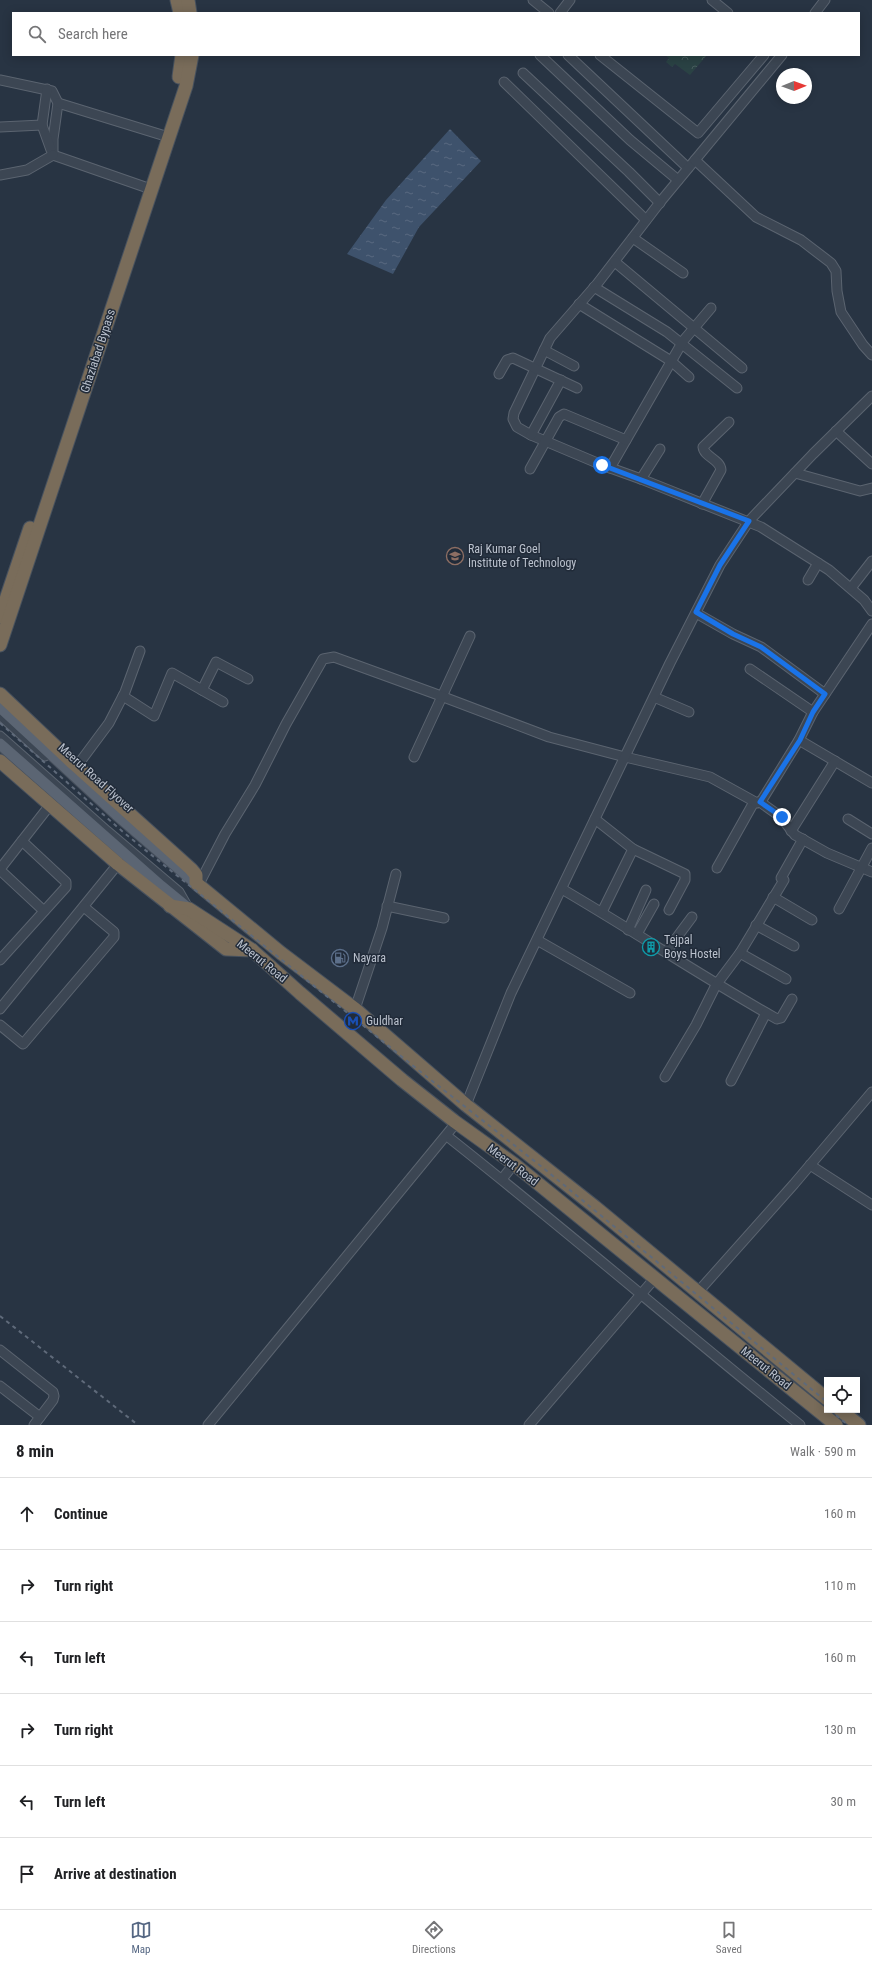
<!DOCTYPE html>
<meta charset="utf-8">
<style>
:root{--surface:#fff;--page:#f2f2f2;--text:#202124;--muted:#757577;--line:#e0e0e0;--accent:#556783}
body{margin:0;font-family:"Roboto Condensed",sans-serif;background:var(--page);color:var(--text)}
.controls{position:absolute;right:12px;bottom:12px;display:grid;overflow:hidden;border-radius:0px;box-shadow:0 2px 10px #0003}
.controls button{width:36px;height:36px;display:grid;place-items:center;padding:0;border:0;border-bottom:1px solid var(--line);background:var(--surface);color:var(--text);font:20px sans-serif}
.compass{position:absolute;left:776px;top:68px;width:36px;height:36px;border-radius:50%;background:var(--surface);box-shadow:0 2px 10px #0003;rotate:89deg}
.stop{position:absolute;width:12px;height:12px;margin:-9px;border:3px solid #1a73e8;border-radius:50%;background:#fff}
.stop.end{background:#1a73e8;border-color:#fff;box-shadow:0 1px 4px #0008}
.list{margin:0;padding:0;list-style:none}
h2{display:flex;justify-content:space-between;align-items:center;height:52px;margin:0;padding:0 16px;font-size:17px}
h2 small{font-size:13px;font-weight:400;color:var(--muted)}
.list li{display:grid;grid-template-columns:26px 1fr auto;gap:12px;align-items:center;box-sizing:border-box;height:72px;padding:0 16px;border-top:1px solid var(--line)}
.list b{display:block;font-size:15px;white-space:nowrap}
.list em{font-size:13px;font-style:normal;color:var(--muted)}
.icon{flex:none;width:22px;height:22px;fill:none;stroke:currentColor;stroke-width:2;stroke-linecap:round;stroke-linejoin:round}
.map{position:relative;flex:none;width:872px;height:1425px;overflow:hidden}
.search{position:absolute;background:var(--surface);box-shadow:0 2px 10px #0003;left:12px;right:12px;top:12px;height:44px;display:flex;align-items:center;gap:10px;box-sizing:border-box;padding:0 14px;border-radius:0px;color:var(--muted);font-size:15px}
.sheet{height:484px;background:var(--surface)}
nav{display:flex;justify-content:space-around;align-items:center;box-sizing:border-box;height:56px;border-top:1px solid var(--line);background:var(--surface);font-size:11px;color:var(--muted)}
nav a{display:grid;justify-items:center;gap:2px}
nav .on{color:var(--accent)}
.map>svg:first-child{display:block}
</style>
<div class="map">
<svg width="872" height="1425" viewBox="0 0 872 1425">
<defs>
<pattern id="park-crowns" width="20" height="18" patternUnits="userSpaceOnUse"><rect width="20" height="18" fill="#2a4244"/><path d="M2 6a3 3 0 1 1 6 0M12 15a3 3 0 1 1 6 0" fill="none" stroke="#475c5e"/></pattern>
<pattern id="water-ripples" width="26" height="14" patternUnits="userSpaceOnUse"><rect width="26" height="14" fill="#3e526c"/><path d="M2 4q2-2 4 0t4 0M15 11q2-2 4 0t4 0" fill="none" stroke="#586980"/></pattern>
</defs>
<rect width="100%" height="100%" fill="#283443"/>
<path fill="url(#park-crowns)" d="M 665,55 L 707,55 L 690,75 L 675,64 L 672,67 L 666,62 L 669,58 Z"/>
<path fill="url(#water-ripples)" d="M 450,129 L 481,161 L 419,227 L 393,274 L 347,254 L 386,200 Z"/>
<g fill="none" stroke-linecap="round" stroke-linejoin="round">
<g stroke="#5b6470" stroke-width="11">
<g id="minor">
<path d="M 533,0 L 549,13"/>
<path d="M 712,0 L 728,13"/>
<path d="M 560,13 L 570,0"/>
<path d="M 815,13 L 825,0"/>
<path d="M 540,55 L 630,140 L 678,180"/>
<path d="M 568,55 L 688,168"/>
<path d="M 600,55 L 698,133 L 764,55"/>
<path d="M 782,55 L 661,201 L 597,284 L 550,338 L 514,413 L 513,419 L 517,427 L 531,435 L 602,465 L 641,479 L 761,527 L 829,570 L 864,600 L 872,611"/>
<path d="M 523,73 L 629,172 L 660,203"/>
<path d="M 0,80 L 52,91 L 58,103 L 53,139 L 53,155"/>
<path d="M 504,82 L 646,220"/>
<path d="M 58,103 L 162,135"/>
<path d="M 42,125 L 51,150"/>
<path d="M 0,127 L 42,125 L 47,89"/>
<path d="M 53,155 L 145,187"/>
<path d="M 695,160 L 756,217 L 801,240 L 831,263 L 836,271 L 837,291 L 841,312 L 863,345 L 872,355"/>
<path d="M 0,175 L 27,170 L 53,155"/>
<path d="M 633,238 L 683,273"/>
<path d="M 615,262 L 742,368"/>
<path d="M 594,287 L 667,332 L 737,388"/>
<path d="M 579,304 L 671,361 L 689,377"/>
<path d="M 544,350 L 574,366"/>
<path d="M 499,374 L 507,360 L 513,358 L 577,388"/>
<path d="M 836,431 L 872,464"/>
<path d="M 531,435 L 561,380"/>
<path d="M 610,468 L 683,341 L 711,308"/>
<path d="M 530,469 L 559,417 L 564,414 L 626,440"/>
<path d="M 795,473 L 860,491 L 872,488"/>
<path d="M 641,479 L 660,449"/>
<path d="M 702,504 L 721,470 C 720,459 704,457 703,447 L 729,422"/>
<path d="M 808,580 L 818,563"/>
<path d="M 851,588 L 872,561"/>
<path d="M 696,613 L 733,634 L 761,647 L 825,694"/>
<path d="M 750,669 L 813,712"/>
<path d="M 202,690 L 216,662 L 248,679"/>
<path d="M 123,696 L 154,716 L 172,673 L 223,702"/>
<path d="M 654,697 L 689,712"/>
<path d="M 0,715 L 45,756"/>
<path d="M 0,736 L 107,831 L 179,892 L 187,906"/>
<path d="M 799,740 L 872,783"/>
<path d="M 414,757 L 470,636"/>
<path d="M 77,766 L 109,723 L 125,692 L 140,651"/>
<path d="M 760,802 L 781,817 L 795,835 L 827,853 L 872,872"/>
<path d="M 595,819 L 633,849 L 685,874 L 685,880 L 669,910"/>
<path d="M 848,819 L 872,834"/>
<path d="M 791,831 L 835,761"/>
<path d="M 717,868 L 754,802"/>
<path d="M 0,869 L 50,805"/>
<path d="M 0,870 L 44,911"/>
<path d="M 781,878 L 803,839"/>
<path d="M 199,884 L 225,834 L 255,785 L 286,724 L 323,659 L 334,657 L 433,693 L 549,737 L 625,757 L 710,777 L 757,803 L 762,800 L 799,740 L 813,712 L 872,624"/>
<path d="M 562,889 C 634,931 704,978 777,1019 L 781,1018 L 792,999"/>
<path d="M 773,897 L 812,920"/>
<path d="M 387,906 L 444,918"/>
<path d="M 839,909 L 872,848"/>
<path d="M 602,912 L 633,849"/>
<path d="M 756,925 L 794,946"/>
<path d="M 628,930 L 646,890"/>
<path d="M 637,934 L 654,904"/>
<path d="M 537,940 L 630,993"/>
<path d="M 666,952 L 692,917"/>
<path d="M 740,953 L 786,979"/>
<path d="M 0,960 L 66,887 L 66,882 L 22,841"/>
<path d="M 0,1009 L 118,864"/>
<path d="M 355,1009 L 382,928 L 396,874"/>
<path d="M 0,1025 L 23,1044 L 114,937 L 114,932 L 84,907"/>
<path d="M 665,1077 L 696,1025 L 716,985 L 740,953 L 784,880"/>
<path d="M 731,1081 L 766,1013"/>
<path d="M 466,1105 L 511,993 L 670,663 L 720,565 L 749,521 L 813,454 L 872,396"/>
<path d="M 447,1136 C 566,1230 681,1329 800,1425"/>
<path d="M 810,1165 L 872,1205"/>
<path d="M 502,1179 L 514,1164"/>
<path d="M 697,1293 L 794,1184 L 872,1092"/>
<path d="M 0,1350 L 53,1392 L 54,1396 L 53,1400 L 34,1425"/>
<path d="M 0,1386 L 40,1417"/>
<path d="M 208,1425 L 456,1123"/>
<path d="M 529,1425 L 655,1278"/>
</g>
</g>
<g stroke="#464f5c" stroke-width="13">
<g id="major">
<path d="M 0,707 L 116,814 L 196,883"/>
<path d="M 0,744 L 161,886 L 189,909"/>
</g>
</g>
<g stroke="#47515e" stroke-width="15">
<g id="highway">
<path d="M 177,0 L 180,13"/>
<path d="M 188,0 L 190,13"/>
<path d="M 179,77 L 182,55"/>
<path d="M 0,617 L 30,528"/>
<path d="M 0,645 L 186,86 L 192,55"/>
<path d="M 0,694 L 73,763 L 191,869 L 196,875 L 196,883 L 281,953 L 355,1009 L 466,1105 L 595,1207 L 827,1399"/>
<path d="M 0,761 L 118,864 L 226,949 L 252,950"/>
<path d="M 170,906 L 189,909 L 252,950 L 300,993 L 402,1080 L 454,1121 L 514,1164 L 836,1425"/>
<path d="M 840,1410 L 859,1425"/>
</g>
</g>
<use href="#minor" stroke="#3c4653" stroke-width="9"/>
<use href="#major" stroke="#5b6573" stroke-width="11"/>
<use href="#highway" stroke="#796c5a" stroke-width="13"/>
<g stroke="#5f6a7a" stroke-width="2" stroke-dasharray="4 4" stroke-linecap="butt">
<path d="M 0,723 L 123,832 L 427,1077 L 542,1167 L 827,1402"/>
<path d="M 0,1316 L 138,1425"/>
<path d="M 830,1410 L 848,1425"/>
</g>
</g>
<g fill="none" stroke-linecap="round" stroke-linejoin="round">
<path stroke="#1a73e8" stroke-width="5" d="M 602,465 L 749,521 L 720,565 L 696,612 L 733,634 L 761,647 L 825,694 L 813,712 L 800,740 L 760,802 L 782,817"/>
</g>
<defs>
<g id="university-ring" transform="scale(0.9)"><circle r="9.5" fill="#212b39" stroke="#8d6e63" stroke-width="1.5"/><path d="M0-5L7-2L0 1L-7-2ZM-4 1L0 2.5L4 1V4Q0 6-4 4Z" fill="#8d6e63"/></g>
<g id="building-ring" transform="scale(0.9)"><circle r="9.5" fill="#212b39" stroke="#0f9aa8" stroke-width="1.5"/><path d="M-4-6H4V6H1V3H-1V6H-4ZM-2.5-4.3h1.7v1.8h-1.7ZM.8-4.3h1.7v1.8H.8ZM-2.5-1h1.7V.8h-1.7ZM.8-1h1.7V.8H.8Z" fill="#0f9aa8"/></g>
<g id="fuel-ring" transform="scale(0.9)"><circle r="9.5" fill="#212b39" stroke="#5c6f8a" stroke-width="1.5"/><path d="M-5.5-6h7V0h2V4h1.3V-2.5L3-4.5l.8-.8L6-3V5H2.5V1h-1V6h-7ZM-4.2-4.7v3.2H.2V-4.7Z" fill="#5c6f8a"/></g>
<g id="metro-ring" transform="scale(0.9)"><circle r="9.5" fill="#212b39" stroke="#1a4fb4" stroke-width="1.5"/><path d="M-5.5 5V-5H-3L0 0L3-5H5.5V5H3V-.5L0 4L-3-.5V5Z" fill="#1a4fb4"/></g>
</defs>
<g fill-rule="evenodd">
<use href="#university-ring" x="455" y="556"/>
<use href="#building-ring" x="651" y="947"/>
<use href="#fuel-ring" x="340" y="958"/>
<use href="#metro-ring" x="353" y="1021"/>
</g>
<g text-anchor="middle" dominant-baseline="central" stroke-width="3" stroke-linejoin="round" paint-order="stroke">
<g font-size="12" fill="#bac1cd" stroke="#212b39">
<text transform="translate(98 351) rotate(-72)">Ghaziabad Bypass</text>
<text transform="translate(96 778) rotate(42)">Meerut Road Flyover</text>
<text transform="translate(262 961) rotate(39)">Meerut Road</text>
<text transform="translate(513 1165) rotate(37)">Meerut Road</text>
<text transform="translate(766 1368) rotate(39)">Meerut Road</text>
</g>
<g font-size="12" fill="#bac1cd" stroke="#212b39" text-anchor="start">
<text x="468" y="549">Raj Kumar Goel<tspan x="468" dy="14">Institute of Technology</tspan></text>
<text x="664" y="940">Tejpal<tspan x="664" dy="14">Boys Hostel</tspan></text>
<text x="353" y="958">Nayara</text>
<text x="366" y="1021">Guldhar</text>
</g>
</g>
</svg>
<div class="controls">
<button><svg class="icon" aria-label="locate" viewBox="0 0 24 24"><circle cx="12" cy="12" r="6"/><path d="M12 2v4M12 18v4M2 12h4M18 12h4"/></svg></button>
</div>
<svg class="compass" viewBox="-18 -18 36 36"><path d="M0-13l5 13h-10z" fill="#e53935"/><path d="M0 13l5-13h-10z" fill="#757577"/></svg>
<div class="stop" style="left:602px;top:465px"></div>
<div class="stop end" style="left:782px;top:817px"></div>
<div class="search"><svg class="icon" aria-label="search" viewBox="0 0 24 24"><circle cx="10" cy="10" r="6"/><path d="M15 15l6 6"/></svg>Search here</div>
</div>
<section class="sheet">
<h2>8 min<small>Walk · 590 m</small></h2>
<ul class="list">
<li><svg class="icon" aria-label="ahead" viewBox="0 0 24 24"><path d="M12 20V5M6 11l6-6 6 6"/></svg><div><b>Continue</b></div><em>160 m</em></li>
<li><svg class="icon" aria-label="right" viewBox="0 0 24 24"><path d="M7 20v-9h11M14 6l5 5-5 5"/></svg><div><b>Turn right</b></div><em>110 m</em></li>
<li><svg class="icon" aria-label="left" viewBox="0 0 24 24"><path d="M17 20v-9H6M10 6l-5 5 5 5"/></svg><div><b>Turn left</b></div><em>160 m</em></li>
<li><svg class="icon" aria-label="right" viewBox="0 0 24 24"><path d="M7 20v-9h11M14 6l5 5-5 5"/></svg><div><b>Turn right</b></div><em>130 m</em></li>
<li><svg class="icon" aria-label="left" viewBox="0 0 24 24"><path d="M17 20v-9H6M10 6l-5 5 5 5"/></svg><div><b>Turn left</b></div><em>30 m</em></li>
<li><svg class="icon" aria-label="arrive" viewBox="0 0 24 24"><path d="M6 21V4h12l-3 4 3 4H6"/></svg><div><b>Arrive at destination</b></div></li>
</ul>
</section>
<nav>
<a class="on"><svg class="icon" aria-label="map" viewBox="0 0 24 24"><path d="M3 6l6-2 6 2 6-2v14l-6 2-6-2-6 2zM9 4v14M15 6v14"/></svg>Map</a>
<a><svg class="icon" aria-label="directions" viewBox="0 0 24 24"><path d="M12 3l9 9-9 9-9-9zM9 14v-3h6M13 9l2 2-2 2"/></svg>Directions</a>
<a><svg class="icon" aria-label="saved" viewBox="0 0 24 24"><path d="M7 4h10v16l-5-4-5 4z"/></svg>Saved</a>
</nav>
